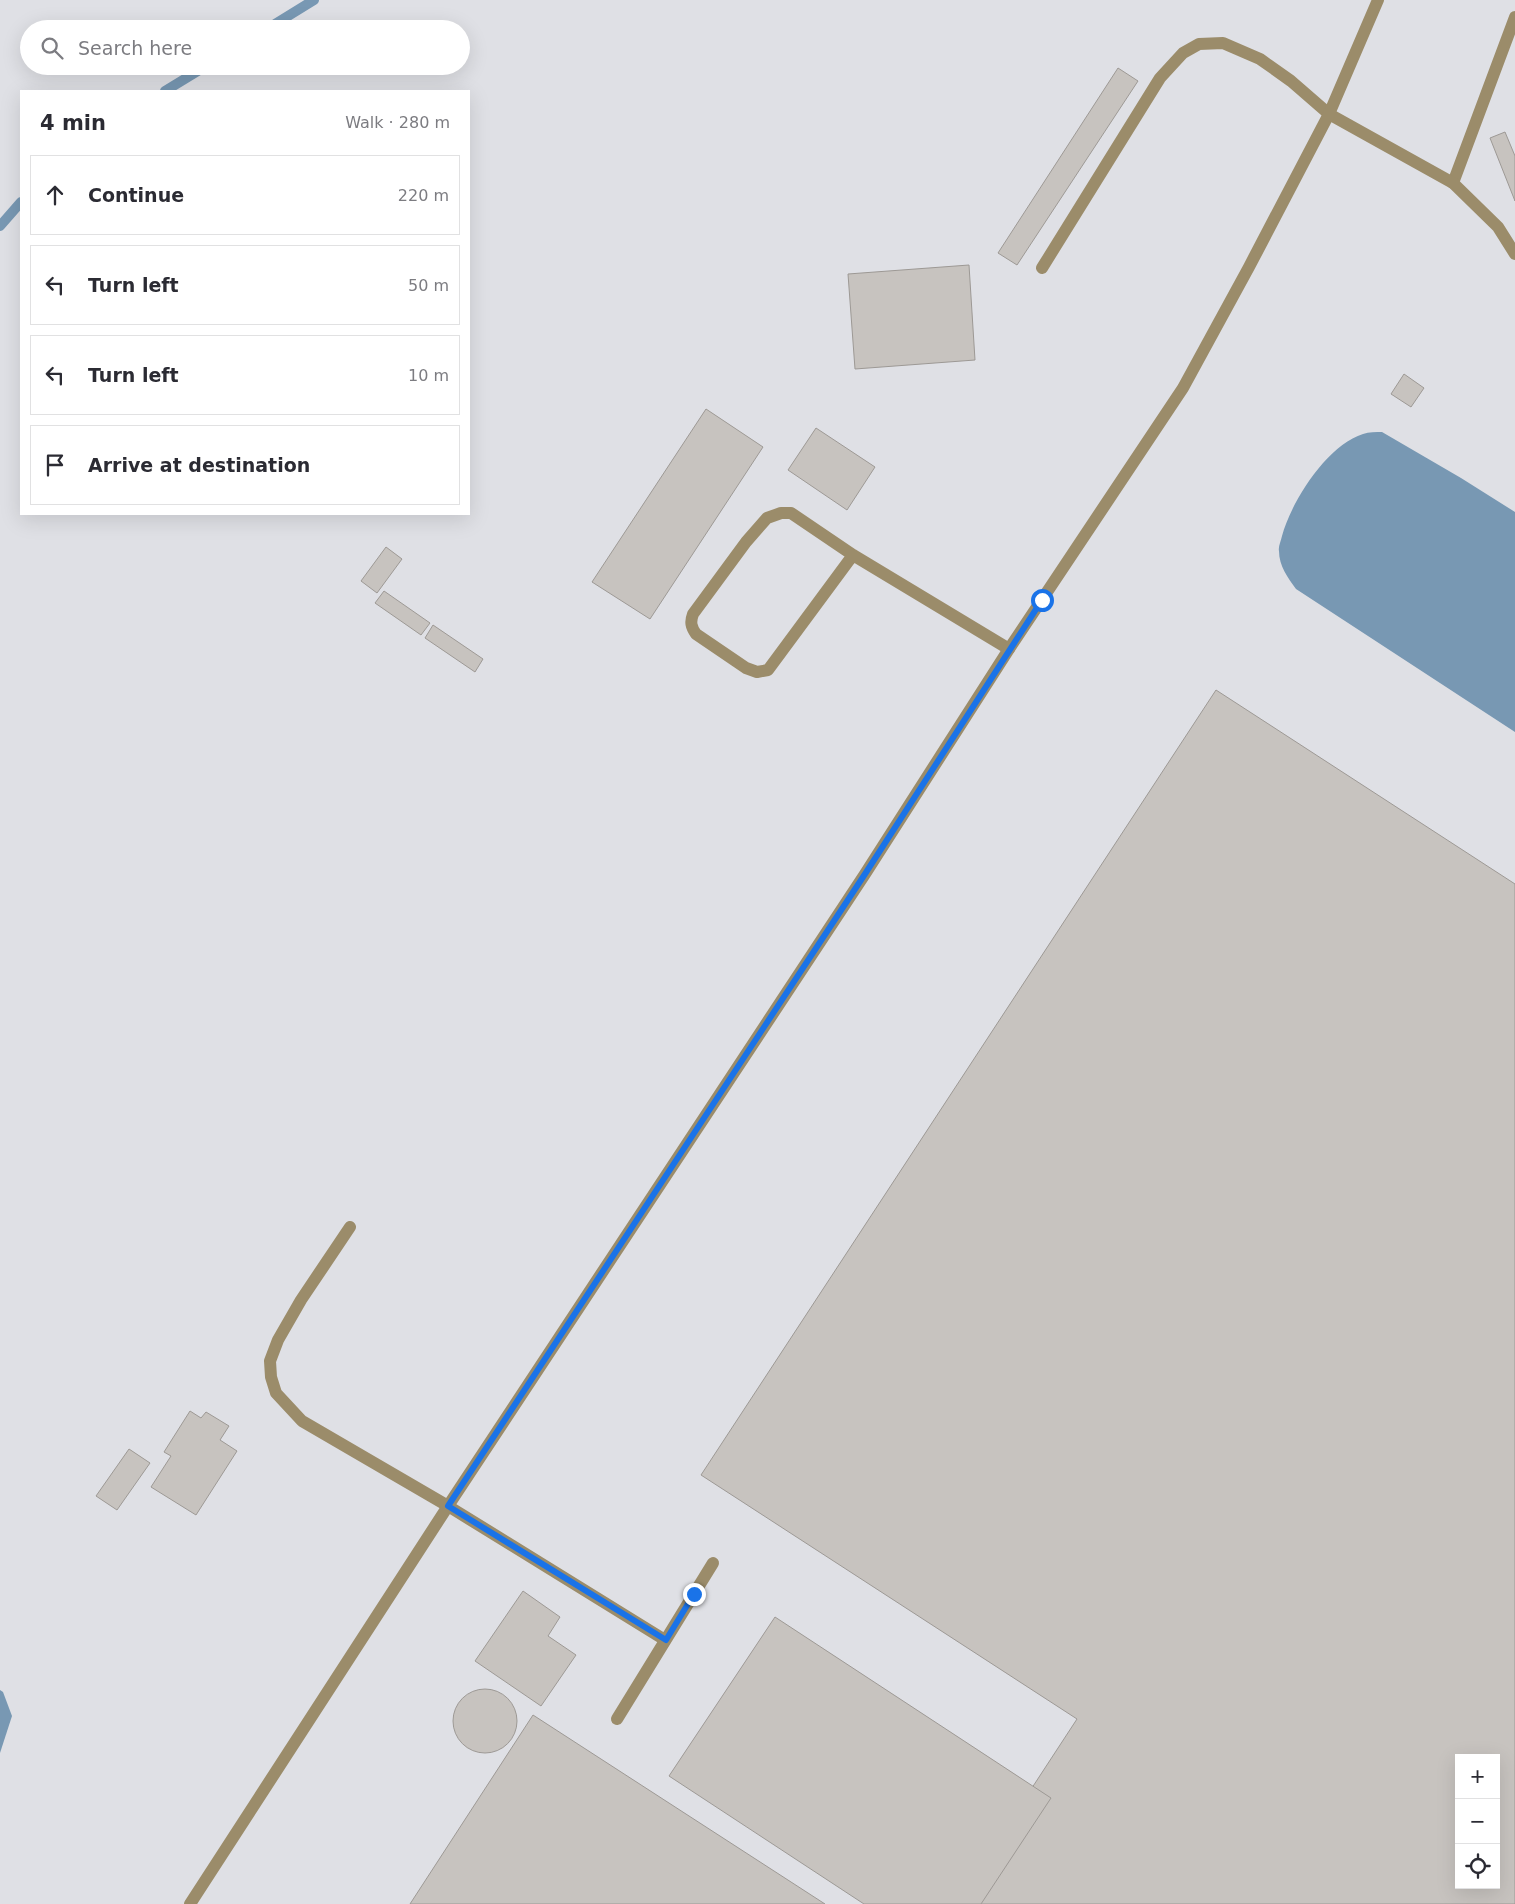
<!DOCTYPE html>
<meta charset="utf-8">
<style>
:root{--surface:#fff;--page:#f2f2f3;--text:#2b2b33;--muted:#7c7c81;--line:#e1e1e2}
body{margin:0;font-family:"DejaVu Sans",sans-serif;background:var(--page);color:var(--text)}
.controls{position:absolute;right:15px;bottom:15px;display:grid;overflow:hidden;border-radius:0px;box-shadow:0 5px 20px #0002}
.controls button{width:45px;height:45px;display:grid;place-items:center;padding:0;border:0;border-bottom:1px solid var(--line);background:var(--surface);color:var(--text);font:25px sans-serif}
.stop{position:absolute;width:15px;height:15px;margin:-11px;border:4px solid #1a73e8;border-radius:50%;background:#fff}
.stop.end{background:#1a73e8;border-color:#fff;box-shadow:0 1px 5px #0008}
.list{margin:0;padding:0;list-style:none}
h2{display:flex;justify-content:space-between;align-items:center;height:65px;margin:0;padding:0 20px;font-size:21px}
h2 small{font-size:16px;font-weight:400;color:var(--muted)}
.list li{display:grid;grid-template-columns:32px 1fr auto;gap:15px;align-items:center;box-sizing:border-box;height:80px;margin:0 10px 10px;padding:0 10px;border:1px solid var(--line);border-radius:0px}
.list b{display:block;font-size:19px;white-space:nowrap}
.list em{font-size:16px;font-style:normal;color:var(--muted)}
.icon{flex:none;width:28px;height:28px;fill:none;stroke:currentColor;stroke-width:2;stroke-linecap:round;stroke-linejoin:round}
.map{position:relative;flex:none;width:1515px;height:1904px;overflow:hidden}
.search{position:absolute;background:var(--surface);box-shadow:0 5px 20px #0002;left:20px;top:20px;width:450px;height:55px;display:flex;align-items:center;gap:12px;box-sizing:border-box;padding:0 18px;border-radius:28px;color:var(--muted);font-size:19px}
.panel{position:absolute;background:var(--surface);box-shadow:0 5px 20px #0002;left:20px;top:90px;width:450px;height:425px;border-radius:0px}
.map>svg:first-child{display:block}
</style>
<div class="map">
<svg width="1515" height="1904" viewBox="0 0 1515 1904">
<rect width="100%" height="100%" fill="#dfe0e5"/>
<g fill="#7898b3">
<path d="M 1382,432 L 1461,478 L 1515,512 L 1515,732 L 1296,589 C 1288,578 1279,566 1279,551 C 1278,547 1281,541 1282,536 C 1291,502 1327,445 1363,434 C 1369,432 1376,432 1382,432 Z"/>
<path d="M 0,1690 L 3,1692 L 12,1716 L 0,1753 Z"/>
</g>
<g fill="none" stroke-linecap="round" stroke-linejoin="round">
<g stroke="#7898b3" stroke-width="10">
<path d="M 267,29 L 314,0"/>
<path d="M 165,91 L 206,66"/>
<path d="M 0,226 L 21,202"/>
</g>
</g>
<g fill="#c7c3bf" stroke="#9d9995" fill-rule="evenodd">
<path d="M 1118,68 L 1138,81 L 1017,265 L 998,253 Z"/>
<path d="M 1505,132 L 1515,156 L 1515,201 L 1490,138 Z"/>
<path d="M 969,265 L 975,360 L 855,369 L 848,274 Z"/>
<path d="M 1404,374 L 1424,388 L 1411,407 L 1391,394 Z"/>
<path d="M 706,409 L 763,447 L 650,619 L 592,582 Z"/>
<path d="M 816,428 L 875,467 L 847,510 L 788,470 Z"/>
<path d="M 386,547 L 402,559 L 377,593 L 361,581 Z"/>
<path d="M 384,591 L 430,623 L 421,635 L 375,603 Z"/>
<path d="M 433,625 L 483,659 L 475,672 L 425,638 Z"/>
<path d="M 1216,690 L 1515,884 L 1515,1904 L 956,1904 L 1077,1719 L 701,1475 ZM 1459,1758 L 1496,1758 L 1496,1885 L 1459,1885 Z"/>
<path d="M 190,1411 L 201,1418 L 206,1412 L 229,1426 L 220,1440 L 237,1451 L 196,1515 L 151,1487 L 171,1456 L 164,1452 Z"/>
<path d="M 129,1449 L 150,1463 L 117,1510 L 96,1496 Z"/>
<path d="M 523,1591 L 560,1617 L 548,1636 L 576,1655 L 541,1706 L 475,1661 Z"/>
<path d="M 775,1617 L 1051,1798 L 981,1904 L 864,1904 L 669,1776 Z"/>
<circle cx="485" cy="1721" r="32"/>
<path d="M 533,1715 L 825,1904 L 410,1904 Z"/>
</g>
<g fill="none" stroke-linecap="round" stroke-linejoin="round">
<g stroke="#9b8c6a" stroke-width="12">
<path d="M 1453,183 L 1515,17"/>
<path d="M 1042,268 L 1160,78 L 1183,53 L 1199,44 L 1223,43 L 1260,59 L 1291,81 L 1329,114 L 1453,183 L 1498,227 L 1515,254"/>
<path d="M 853,555 L 768,670 L 757,672 L 746,668 L 696,634 C 691,627 690,622 693,614 L 746,542 L 767,518 L 781,513 L 791,513 L 853,555 L 1009,649"/>
<path d="M 350,1227 L 301,1300 L 278,1340 L 270,1361 L 271,1377 L 276,1393 L 302,1421 L 448,1506 L 665,1640"/>
<path d="M 617,1719 L 713,1563"/>
<path d="M 190,1904 L 448,1506 L 865,874 L 1009,649 L 1183,388 L 1249,267 L 1329,114 L 1378,0"/>
</g>
</g>
<g fill="none" stroke-linecap="round" stroke-linejoin="round">
<path stroke="#1a73e8" stroke-width="6" d="M 694,1594 L 666,1640 L 448,1506 L 865,874 L 1042,600"/>
</g>
</svg>
<div class="controls">
<button>+</button>
<button>−</button>
<button><svg class="icon" aria-label="locate" viewBox="0 0 24 24"><circle cx="12" cy="12" r="6"/><path d="M12 2v4M12 18v4M2 12h4M18 12h4"/></svg></button>
</div>
<div class="stop" style="left:1042px;top:600px"></div>
<div class="stop end" style="left:694px;top:1594px"></div>
<div class="search"><svg class="icon" aria-label="search" viewBox="0 0 24 24"><circle cx="10" cy="10" r="6"/><path d="M15 15l6 6"/></svg>Search here</div>
<section class="panel">
<h2>4 min<small>Walk · 280 m</small></h2>
<ul class="list">
<li><svg class="icon" aria-label="ahead" viewBox="0 0 24 24"><path d="M12 20V5M6 11l6-6 6 6"/></svg><div><b>Continue</b></div><em>220 m</em></li>
<li><svg class="icon" aria-label="left" viewBox="0 0 24 24"><path d="M17 20v-9H6M10 6l-5 5 5 5"/></svg><div><b>Turn left</b></div><em>50 m</em></li>
<li><svg class="icon" aria-label="left" viewBox="0 0 24 24"><path d="M17 20v-9H6M10 6l-5 5 5 5"/></svg><div><b>Turn left</b></div><em>10 m</em></li>
<li><svg class="icon" aria-label="arrive" viewBox="0 0 24 24"><path d="M6 21V4h12l-3 4 3 4H6"/></svg><div><b>Arrive at destination</b></div></li>
</ul>
</section>
</div>
